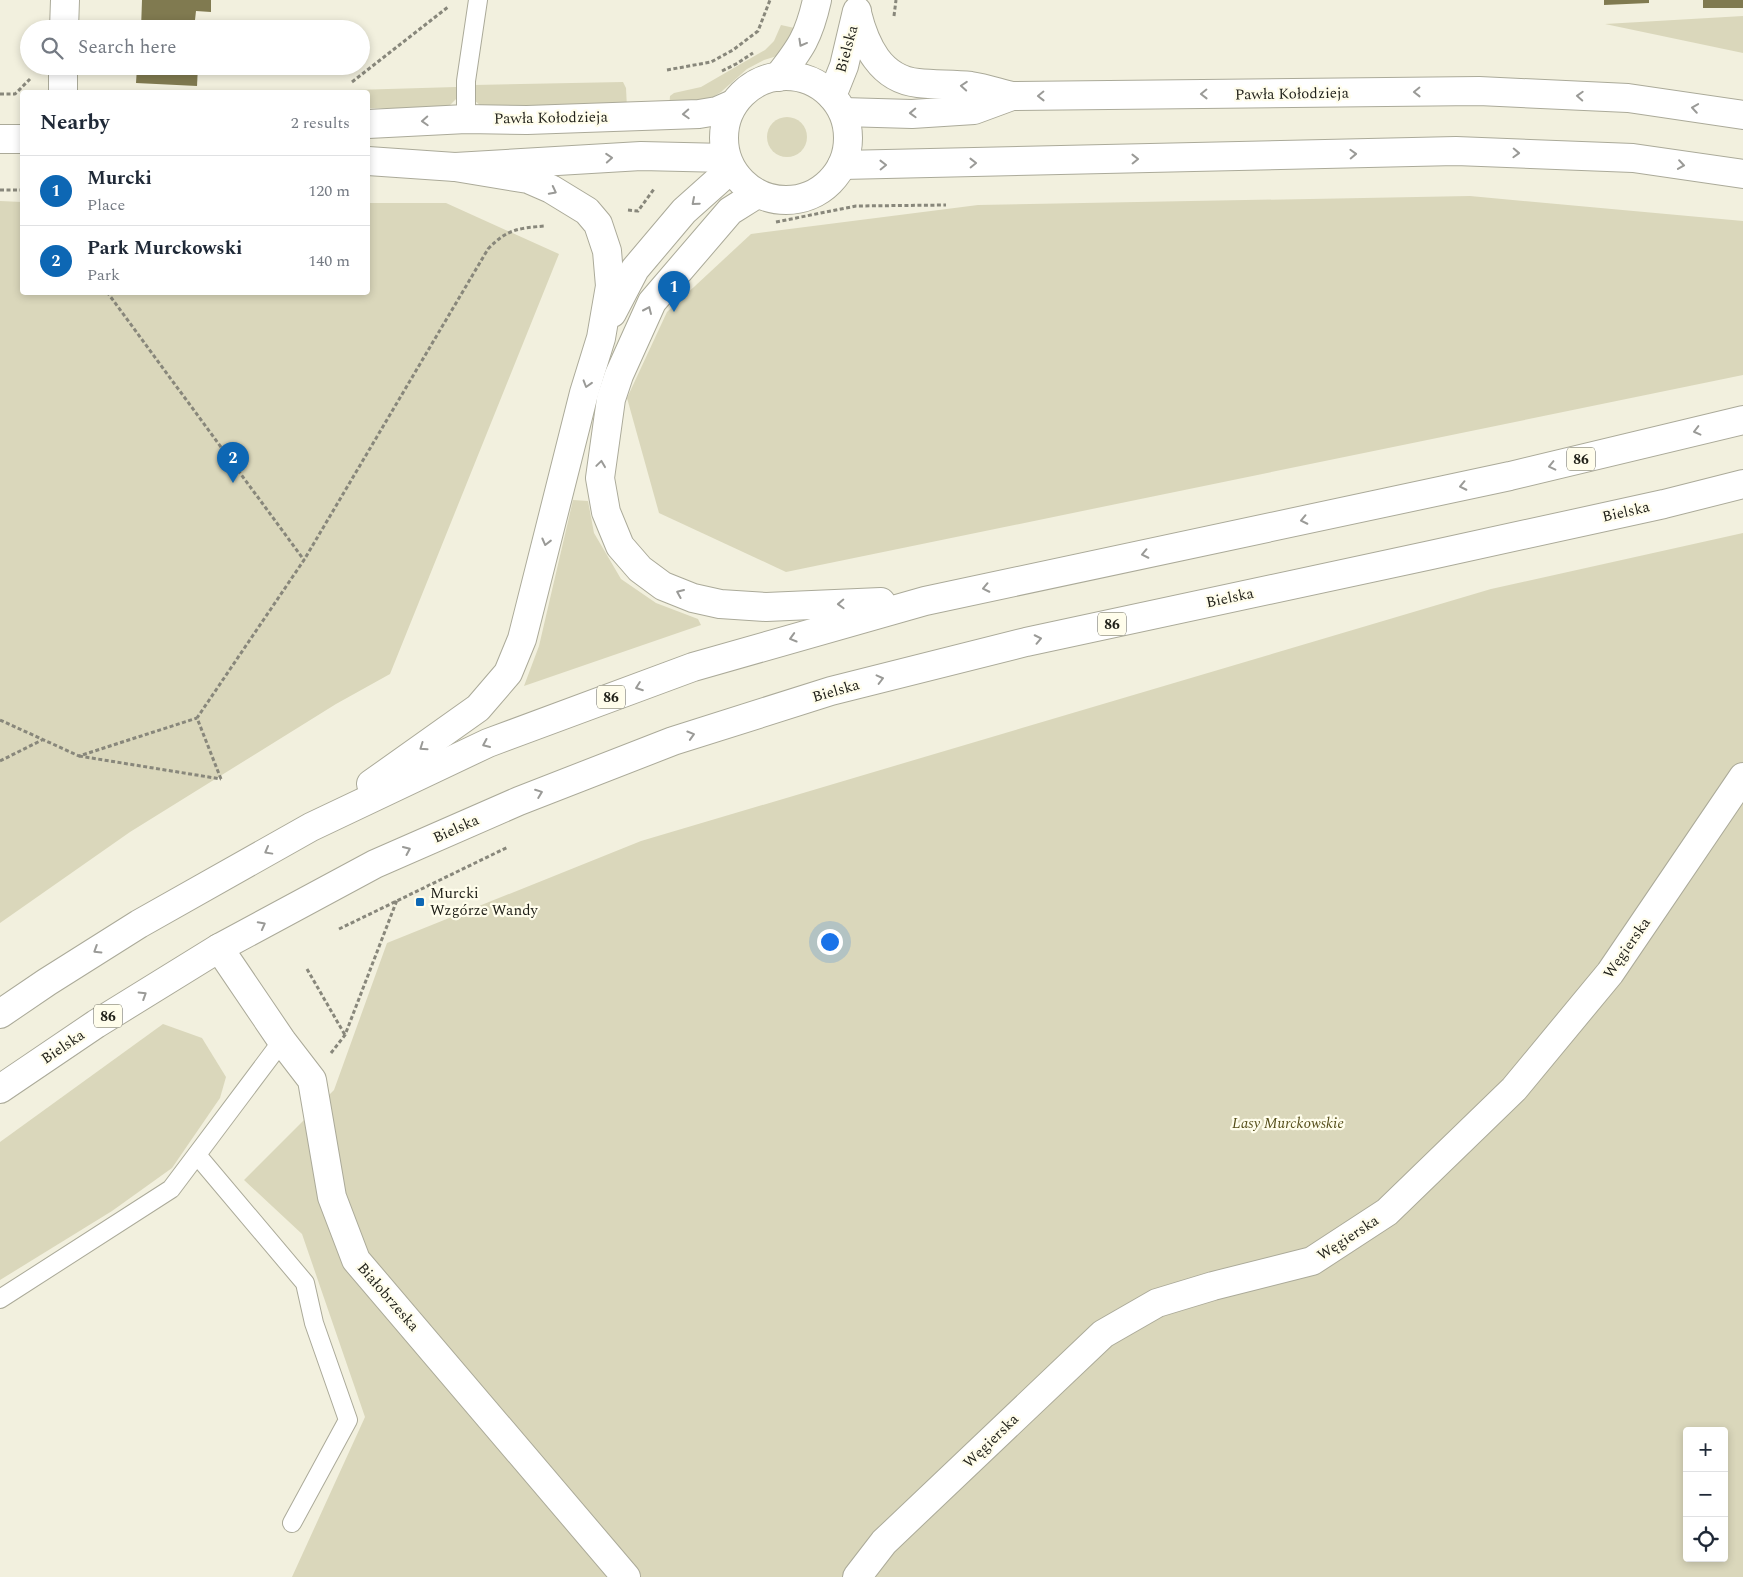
<!DOCTYPE html>
<meta charset="utf-8">
<style>
:root{--surface:#fff;--page:#f2f2f3;--text:#1f2937;--muted:#747a83;--line:#e0e1e3;--accent:#0d67b4}
body{margin:0;font-family:Spectral,serif;background:var(--page);color:var(--text)}
.controls{position:absolute;right:15px;bottom:15px;display:grid;overflow:hidden;border-radius:5px;box-shadow:0 2px 8px #0003}
.controls button{width:45px;height:45px;display:grid;place-items:center;padding:0;border:0;border-bottom:1px solid var(--line);background:var(--surface);color:var(--text);font:25px sans-serif}
.you{position:absolute;left:829px;top:941px;width:18px;height:18px;margin:-12px;border:4px solid #fff;border-radius:50%;background:#1a73e8;box-shadow:0 0 0 8px #1a73e833}
.badge{display:grid;place-items:center;width:32px;height:32px;border-radius:50%;background:var(--accent);color:#fff;font-size:16px;font-weight:700}
.pin{position:absolute;translate:-50% -41px;filter:drop-shadow(0 1px 2px #0008)}
.pin::after{content:'';position:absolute;top:26px;width:18px;height:15px;background:inherit;clip-path:polygon(0 0,100% 0,50% 100%)}
.list{margin:0;padding:0;list-style:none}
h2{display:flex;justify-content:space-between;align-items:center;height:65px;margin:0;padding:0 20px;font-size:21px}
h2 small{font-size:16px;font-weight:400;color:var(--muted)}
.list li{display:grid;grid-template-columns:32px 1fr auto;gap:15px;align-items:center;box-sizing:border-box;height:70px;padding:0 20px;border-top:1px solid var(--line)}
.list b{display:block;font-size:19px;white-space:nowrap}
.list p{margin:0;font-size:16px;white-space:nowrap;color:var(--muted)}
.list em{font-size:16px;font-style:normal;color:var(--muted)}
.icon{flex:none;width:28px;height:28px;fill:none;stroke:currentColor;stroke-width:2;stroke-linecap:round;stroke-linejoin:round}
.map{position:relative;flex:none;width:1743px;height:1577px;overflow:hidden}
.search{position:absolute;background:var(--surface);box-shadow:0 2px 8px #0003;left:20px;top:20px;width:350px;height:55px;display:flex;align-items:center;gap:12px;box-sizing:border-box;padding:0 18px;border-radius:28px;color:var(--muted);font-size:19px}
.panel{position:absolute;background:var(--surface);box-shadow:0 2px 8px #0003;left:20px;top:90px;width:350px;height:205px;border-radius:5px}
.map>svg:first-child{display:block}
</style>
<div class="map">
<svg width="1743" height="1577" viewBox="0 0 1743 1577">
<rect width="100%" height="100%" fill="#f2f0de"/>
<g fill="#dad7bb" fill-rule="evenodd">
<path d="M 1743,16 L 1743,53 L 1605,24 Z"/>
<path d="M 781,25 L 799,29 L 777,56 L 764,60 L 747,69 L 721,92 L 708,100 L 669,109 L 670,96 L 674,93 L 701,87 L 765,50 L 774,41 Z"/>
<path d="M 623,82 L 626,88 L 627,108 L 483,108 L 473,99 L 474,85 Z"/>
<path d="M 456,87 L 457,98 L 446,109 L 368,108 L 368,92 L 286,92 Z"/>
<circle cx="787" cy="137" r="20"/>
<path d="M 1470,196 L 1743,221 L 1743,375 L 786,572 L 659,513 L 627,398 L 667,312 L 751,234 L 978,205 Z"/>
<path d="M 0,201 L 22,202 L 22,292 L 368,292 L 368,203 L 446,203 L 559,254 L 390,674 L 336,704 L 130,832 L 0,923 Z"/>
<path d="M 573,500 L 588,501 L 594,533 L 621,579 L 656,603 L 698,619 L 701,625 L 524,686 L 539,646 Z"/>
<path d="M 1743,533 L 1743,1577 L 292,1577 L 365,1417 L 302,1234 L 244,1180 L 334,1090 L 387,943 L 641,841 L 1491,589 ZM 1687,1431 L 1724,1431 L 1724,1558 L 1687,1558 Z"/>
<path d="M 163,1024 L 202,1038 L 226,1077 L 220,1098 L 172,1168 L 112,1211 L 0,1280 L 0,1142 Z"/>
</g>
<g fill="#807a50">
<path d="M 142,0 L 211,0 L 211,12 L 196,11 L 194,29 L 141,29 Z"/>
<path d="M 1604,0 L 1649,0 L 1649,3 L 1604,5 Z"/>
<rect x="1703" y="0" width="40" height="8"/>
<path d="M 137,66 L 198,66 L 197,86 L 136,83 Z"/>
</g>
<g fill="none" stroke-linecap="round" stroke-linejoin="round">
<g stroke="#abaa99" stroke-width="20">
<g id="lane">
<path d="M 466,119 L 466,81 L 478,0"/>
<path d="M 197,1155 L 305,1283 L 314,1323 L 348,1420 L 292,1523"/>
<path d="M 0,1299 L 171,1189 L 282,1041"/>
</g>
</g>
<g stroke="#abaa99" stroke-width="30">
<g id="street">
<path d="M 64,29 L 65,0"/>
<path d="M 63,66 L 63,92"/>
<path d="M 219,948 L 282,1041 L 312,1080 L 332,1197 L 356,1260 L 626,1577"/>
<path d="M 857,1577 L 884,1542 L 1103,1334 L 1157,1303 L 1213,1286 L 1312,1261 L 1387,1212 L 1514,1089 L 1610,973 L 1743,777"/>
</g>
</g>
<g stroke="#abaa99" stroke-width="30">
<g id="secondary">
<path d="M 857,13 C 865,45 880,79 918,83 C 935,85 953,84 971,86 C 985,88 999,93 1012,96"/>
<circle cx="786" cy="138" r="62"/>
<path d="M 778,77 C 801,48 809,36 817,0"/>
<path d="M 832,96 L 844,66 L 857,11"/>
<path d="M 843,112 L 912,114 L 974,110 L 1012,96 L 1479,91 L 1628,98 L 1743,115"/>
<path d="M 368,124 L 466,119 L 527,120 L 699,114 L 717,111 L 733,104"/>
<path d="M 0,139 L 22,139"/>
<path d="M 368,161 L 455,167 L 641,156 L 726,158"/>
<path d="M 842,165 L 1456,151 L 1633,158 L 1743,174"/>
</g>
</g>
<g stroke="#abaa99" stroke-width="30">
<g id="primary">
<path d="M 757,194 L 730,211 L 652,302 L 619,375 L 611,399 L 600,478 L 606,512 L 620,546 L 640,569 L 663,586 L 693,598 L 720,604 L 766,607 L 881,602"/>
<path d="M 612,313 L 635,269 L 684,211 L 731,169"/>
<path d="M 371,784 L 478,708 L 508,673 L 522,639 L 584,393 L 601,338 L 610,286 L 607,251 L 598,224 L 587,211 L 551,189 L 528,179 L 455,167"/>
<path d="M 0,1014 L 47,982 L 139,924 L 311,827 L 488,743 L 693,667 L 925,601 L 1510,476 L 1743,420"/>
<path d="M 0,1089 L 96,1024 L 219,948 L 375,864 L 519,801 L 673,741 L 831,691 L 1026,642 L 1431,555 L 1664,504 L 1743,484"/>
</g>
</g>
<g stroke="#88877b" stroke-width="3" stroke-dasharray="4 2.5" stroke-linecap="butt">
<path d="M 894,16 L 896,0"/>
<path d="M 667,70 L 711,62 L 733,50 L 758,31 L 770,0"/>
<path d="M 722,71 L 736,64 L 753,53"/>
<path d="M 352,82 L 448,7"/>
<path d="M 0,94 L 15,94 L 30,79"/>
<path d="M 0,190 L 22,190"/>
<path d="M 628,210 L 638,211 L 654,189"/>
<path d="M 776,222 L 856,206 L 946,205"/>
<path d="M 107,292 L 304,560"/>
<path d="M 0,720 L 79,756 L 197,718"/>
<path d="M 79,756 L 221,779"/>
<path d="M 0,761 L 42,740"/>
<path d="M 221,779 L 197,718 L 304,560 L 488,249 C 507,229 519,228 545,226"/>
<path d="M 339,929 L 508,847"/>
<path d="M 307,969 L 345,1035"/>
<path d="M 331,1053 L 345,1035 L 397,900"/>
</g>
<use href="#lane" stroke="#fff" stroke-width="18"/>
<use href="#street" stroke="#fff" stroke-width="28"/>
<use href="#secondary" stroke="#fff" stroke-width="28"/>
<use href="#primary" stroke="#fff" stroke-width="28"/>
</g>
<defs><path id="oneway-chevron" d="M-2-3.5L2.5 0L-2 3.5" fill="none" stroke-width="1.6" stroke-linecap="round" stroke-linejoin="round" transform="scale(1.25)"/></defs>
<g stroke="#9a9a97">
<use href="#oneway-chevron" transform="translate(802 43) rotate(119)"/>
<use href="#oneway-chevron" transform="translate(964 86) rotate(-176)"/>
<use href="#oneway-chevron" transform="translate(1417 92) rotate(179)"/>
<use href="#oneway-chevron" transform="translate(1204 94) rotate(179)"/>
<use href="#oneway-chevron" transform="translate(1041 96) rotate(179)"/>
<use href="#oneway-chevron" transform="translate(1580 96) rotate(-177)"/>
<use href="#oneway-chevron" transform="translate(1695 108) rotate(-171)"/>
<use href="#oneway-chevron" transform="translate(913 113) rotate(178)"/>
<use href="#oneway-chevron" transform="translate(686 114) rotate(177)"/>
<use href="#oneway-chevron" transform="translate(425 121) rotate(177)"/>
<use href="#oneway-chevron" transform="translate(1516 153) rotate(2)"/>
<use href="#oneway-chevron" transform="translate(1353 154) rotate(-2)"/>
<use href="#oneway-chevron" transform="translate(609 158) rotate(-4)"/>
<use href="#oneway-chevron" transform="translate(1135 159) rotate(-1)"/>
<use href="#oneway-chevron" transform="translate(973 163) rotate(-1)"/>
<use href="#oneway-chevron" transform="translate(883 165) rotate(-1)"/>
<use href="#oneway-chevron" transform="translate(1681 165) rotate(8)"/>
<use href="#oneway-chevron" transform="translate(553 191) rotate(27)"/>
<use href="#oneway-chevron" transform="translate(695 202) rotate(139)"/>
<use href="#oneway-chevron" transform="translate(648 310) rotate(-66)"/>
<use href="#oneway-chevron" transform="translate(587 384) rotate(107)"/>
<use href="#oneway-chevron" transform="translate(1697 431) rotate(166)"/>
<use href="#oneway-chevron" transform="translate(601 464) rotate(-82)"/>
<use href="#oneway-chevron" transform="translate(1552 466) rotate(167)"/>
<use href="#oneway-chevron" transform="translate(1463 486) rotate(168)"/>
<use href="#oneway-chevron" transform="translate(1304 520) rotate(168)"/>
<use href="#oneway-chevron" transform="translate(546 542) rotate(104)"/>
<use href="#oneway-chevron" transform="translate(1145 554) rotate(168)"/>
<use href="#oneway-chevron" transform="translate(986 588) rotate(168)"/>
<use href="#oneway-chevron" transform="translate(680 593) rotate(-157)"/>
<use href="#oneway-chevron" transform="translate(841 604) rotate(178)"/>
<use href="#oneway-chevron" transform="translate(793 638) rotate(164)"/>
<use href="#oneway-chevron" transform="translate(1038 639) rotate(-12)"/>
<use href="#oneway-chevron" transform="translate(880 679) rotate(-14)"/>
<use href="#oneway-chevron" transform="translate(639 687) rotate(160)"/>
<use href="#oneway-chevron" transform="translate(691 735) rotate(-17)"/>
<use href="#oneway-chevron" transform="translate(486 744) rotate(156)"/>
<use href="#oneway-chevron" transform="translate(423 747) rotate(145)"/>
<use href="#oneway-chevron" transform="translate(539 793) rotate(-21)"/>
<use href="#oneway-chevron" transform="translate(407 850) rotate(-24)"/>
<use href="#oneway-chevron" transform="translate(268 851) rotate(151)"/>
<use href="#oneway-chevron" transform="translate(262 925) rotate(-28)"/>
<use href="#oneway-chevron" transform="translate(97 950) rotate(148)"/>
<use href="#oneway-chevron" transform="translate(143 995) rotate(-32)"/>
</g>
<rect fill="#0d67b4" stroke="#fffdeb" stroke-width="2" x="415" y="897" width="10" height="10" rx="2.5"/>
<g text-anchor="middle" dominant-baseline="central" stroke-width="4.5" stroke-linejoin="round" paint-order="stroke">
<g fill="#fffdeb" stroke="#626257" stroke-width="1">
<rect x="1567" y="447.5" width="28" height="23" rx="4"/>
<rect x="1098" y="612.5" width="28" height="23" rx="4"/>
<rect x="597" y="685.5" width="28" height="23" rx="4"/>
<rect x="94" y="1004.5" width="28" height="23" rx="4"/>
</g>
<g font-size="14" font-weight="bold" fill="#1f1f18">
<text x="1581" y="459">86</text>
<text x="1112" y="624">86</text>
<text x="611" y="697">86</text>
<text x="108" y="1016">86</text>
</g>
<g font-size="15" fill="#1f1f18" stroke="#fffdeb">
<text transform="translate(847 49) rotate(-75)">Bielska</text>
<text transform="translate(1292 94) rotate(-1)">Pawła Kołodzieja</text>
<text transform="translate(551 118) rotate(-1)">Pawła Kołodzieja</text>
<text transform="translate(1626 512) rotate(-13)">Bielska</text>
<text transform="translate(1230 598) rotate(-12)">Bielska</text>
<text transform="translate(836 691) rotate(-16)">Bielska</text>
<text transform="translate(456 829) rotate(-24)">Bielska</text>
<text transform="translate(1627 948) rotate(-55)">Węgierska</text>
<text transform="translate(63 1047) rotate(-34)">Bielska</text>
<text transform="translate(1348 1238) rotate(-33)">Węgierska</text>
<text transform="translate(388 1297) rotate(49)">Białobrzeska</text>
<text transform="translate(991 1441) rotate(-44)">Węgierska</text>
</g>
<g font-size="15" fill="#1f1f18" stroke="#fffdeb" text-anchor="start">
<text x="430" y="893">Murcki<tspan x="430" dy="17">Wzgórze Wandy</tspan></text>
</g>
<g font-size="15" font-style="italic" fill="#554e1a" stroke="#fffdeb">
<text x="1288" y="1123">Lasy Murckowskie</text>
</g>
</g>
</svg>
<div class="controls">
<button>+</button>
<button>−</button>
<button><svg class="icon" aria-label="locate" viewBox="0 0 24 24"><circle cx="12" cy="12" r="6"/><path d="M12 2v4M12 18v4M2 12h4M18 12h4"/></svg></button>
</div>
<div class="you"></div>
<div class="pin badge" style="left:674px;top:312px">1</div>
<div class="pin badge" style="left:233px;top:483px">2</div>
<div class="search"><svg class="icon" aria-label="search" viewBox="0 0 24 24"><circle cx="10" cy="10" r="6"/><path d="M15 15l6 6"/></svg>Search here</div>
<section class="panel">
<h2>Nearby<small>2 results</small></h2>
<ul class="list">
<li><span class="badge">1</span><div><b>Murcki</b><p>Place</p></div><em>120 m</em></li>
<li><span class="badge">2</span><div><b>Park Murckowski</b><p>Park</p></div><em>140 m</em></li>
</ul>
</section>
</div>
